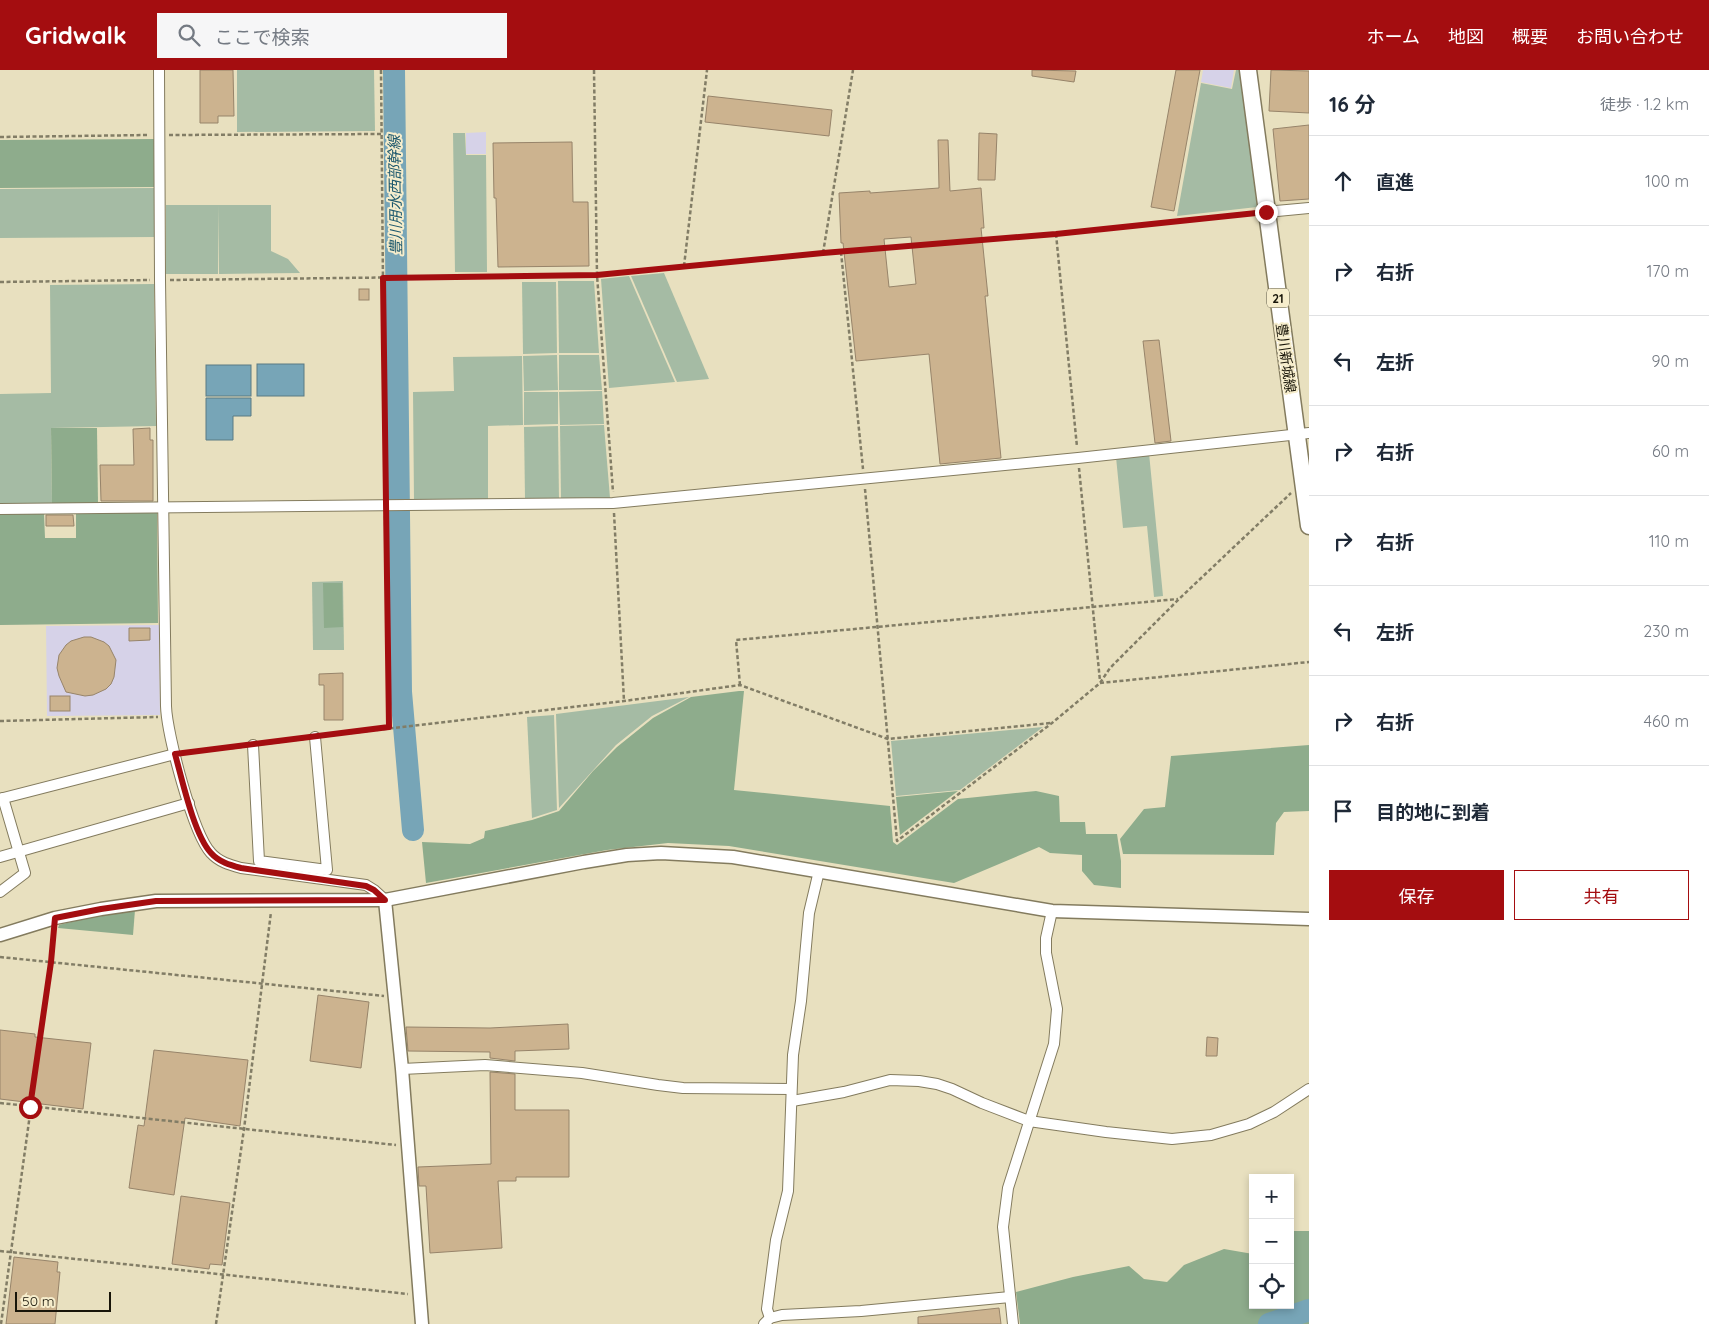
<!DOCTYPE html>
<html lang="ja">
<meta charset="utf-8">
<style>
:root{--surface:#fff;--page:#f6f6f7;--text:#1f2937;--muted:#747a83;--line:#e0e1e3;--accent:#a40d10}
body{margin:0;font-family:Quicksand,"Noto Sans JP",sans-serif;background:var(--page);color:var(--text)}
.controls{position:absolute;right:15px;bottom:15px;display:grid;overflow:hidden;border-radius:0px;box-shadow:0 2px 8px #0003}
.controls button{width:45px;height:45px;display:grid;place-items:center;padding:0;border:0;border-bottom:1px solid var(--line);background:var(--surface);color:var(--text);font:25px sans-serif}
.scale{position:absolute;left:15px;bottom:12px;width:96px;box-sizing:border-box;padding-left:5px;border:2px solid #181509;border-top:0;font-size:14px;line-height:18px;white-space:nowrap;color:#181509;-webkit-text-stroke:4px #f6edcc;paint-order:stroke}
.stop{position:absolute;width:15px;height:15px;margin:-11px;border:4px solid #a40d10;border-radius:50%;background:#fff}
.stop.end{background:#a40d10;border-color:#fff;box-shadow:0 1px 5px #0008}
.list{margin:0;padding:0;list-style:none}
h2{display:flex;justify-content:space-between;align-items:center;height:65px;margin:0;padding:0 20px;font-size:21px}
h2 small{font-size:16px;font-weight:400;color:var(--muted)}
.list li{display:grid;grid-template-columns:32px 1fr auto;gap:15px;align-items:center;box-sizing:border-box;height:90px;padding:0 20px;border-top:1px solid var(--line)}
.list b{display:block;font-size:19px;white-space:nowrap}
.list em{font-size:16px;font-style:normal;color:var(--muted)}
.actions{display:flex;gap:10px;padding:15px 20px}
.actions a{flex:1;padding:11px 0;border:1px solid var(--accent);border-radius:0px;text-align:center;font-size:18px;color:var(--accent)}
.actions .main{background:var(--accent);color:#fff}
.icon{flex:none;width:28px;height:28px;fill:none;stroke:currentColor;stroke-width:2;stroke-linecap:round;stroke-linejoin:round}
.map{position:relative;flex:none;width:1309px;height:1254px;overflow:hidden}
header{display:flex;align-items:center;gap:30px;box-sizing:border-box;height:70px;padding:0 25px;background:var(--accent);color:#fff}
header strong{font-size:24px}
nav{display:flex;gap:28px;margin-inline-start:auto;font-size:18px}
.search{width:350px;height:45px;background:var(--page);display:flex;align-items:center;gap:12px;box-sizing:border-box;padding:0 18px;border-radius:0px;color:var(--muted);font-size:19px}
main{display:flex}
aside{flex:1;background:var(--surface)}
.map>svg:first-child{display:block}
</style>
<header>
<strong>Gridwalk</strong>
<div class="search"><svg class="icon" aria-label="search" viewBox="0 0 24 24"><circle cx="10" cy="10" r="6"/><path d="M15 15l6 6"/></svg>ここで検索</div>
<nav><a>ホーム</a><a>地図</a><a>概要</a><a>お問い合わせ</a></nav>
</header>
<main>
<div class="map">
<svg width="1309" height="1254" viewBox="0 0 1309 1254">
<rect width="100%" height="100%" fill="#e8e0bf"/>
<g fill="#d6d2e8">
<path d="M 1203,0 L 1234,0 L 1231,18 L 1201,12 Z"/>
<path d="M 486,62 L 486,84 L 466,84 L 466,63 Z"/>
<path d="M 159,555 L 160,645 L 47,646 L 46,556 Z"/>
</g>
<g fill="#a5bba4">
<path d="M 237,0 L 374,0 L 375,61 L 237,62 Z"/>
<path d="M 1236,0 L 1240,0 L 1257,137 L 1177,146 L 1201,13 L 1232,19 Z"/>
<path d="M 453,63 L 465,63 L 466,85 L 486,85 L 487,202 L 455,202 Z"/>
<path d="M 154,118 L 155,167 L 0,168 L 0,119 Z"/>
<rect x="166" y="135" width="52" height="69"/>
<path d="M 218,135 L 271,135 L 271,181 L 288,189 L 300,203 L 219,204 Z"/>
<path d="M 664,203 L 709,309 L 677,312 L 631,206 Z"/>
<path d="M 629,206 L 675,312 L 609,318 L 601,209 Z"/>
<path d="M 594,211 L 599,283 L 559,283 L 558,211 Z"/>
<path d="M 522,212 L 556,212 L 557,283 L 523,284 Z"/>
<path d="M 154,214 L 156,356 L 51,358 L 52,434 L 0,435 L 0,324 L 51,323 L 50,215 Z"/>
<path d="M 557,285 L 558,320 L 524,321 L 523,286 Z"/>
<path d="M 559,285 L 599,285 L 602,320 L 559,320 Z"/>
<path d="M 522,286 L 523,355 L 488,356 L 488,430 L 414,431 L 413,322 L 454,321 L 453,287 Z"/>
<path d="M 602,321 L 604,354 L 560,355 L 559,322 Z"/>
<path d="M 524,322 L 558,322 L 558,354 L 524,355 Z"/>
<path d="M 604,355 L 610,428 L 561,429 L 560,356 Z"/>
<path d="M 558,356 L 559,429 L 525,429 L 524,357 Z"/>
<path d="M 1149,383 L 1163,526 L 1154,527 L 1147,456 L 1123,458 L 1116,387 Z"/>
<path d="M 343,511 L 344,580 L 313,580 L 312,512 Z"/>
<path d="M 689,627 L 652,646 L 616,675 L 559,738 L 556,644 Z"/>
<path d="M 554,645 L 557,740 L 532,748 L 527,647 Z"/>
<path d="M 1043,657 L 960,720 L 896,726 L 891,671 Z"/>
</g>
<g fill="#8eac8c">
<path d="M 154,69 L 154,117 L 0,118 L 0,70 Z"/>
<path d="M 51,358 L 97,358 L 98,434 L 52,434 Z"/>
<path d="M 76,443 L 157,443 L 158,553 L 0,555 L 0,444 L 44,444 L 45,468 L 76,468 Z"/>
<path d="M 323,513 L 342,513 L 343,557 L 324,558 Z"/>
<path d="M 739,621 L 744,621 L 734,720 L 890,736 L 893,772 L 897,775 L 958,729 L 1036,721 L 1059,726 L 1060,752 L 1085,752 L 1086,764 L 1117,764 L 1121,791 L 1121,818 L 1094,815 L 1082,801 L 1082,785 L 1050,783 L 1039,777 L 954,813 L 729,776 L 668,773 L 607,780 L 426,813 L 422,772 L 470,774 L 484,768 L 485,761 L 532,750 L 559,741 L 593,701 L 617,677 L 653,648 L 691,627 Z"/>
<path d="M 1309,675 L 1309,741 L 1284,742 L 1276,753 L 1274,785 L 1123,784 L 1120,769 L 1144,739 L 1165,737 L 1171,686 Z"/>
<path d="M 958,721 L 900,765 L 896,727 Z"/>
<path d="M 135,840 L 133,865 L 58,858 L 59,855 C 84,848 109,843 135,840 Z"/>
<path d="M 1293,1161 L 1309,1161 L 1309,1254 L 1020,1254 L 1016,1222 L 1073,1207 L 1129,1196 L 1144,1209 L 1167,1212 L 1184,1195 L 1224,1179 L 1253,1184 L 1253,1235 L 1290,1235 L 1290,1164 Z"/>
</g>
<g fill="#77a5b7" stroke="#5a7a83">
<rect x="257" y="294" width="47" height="32"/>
<rect x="206" y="295" width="45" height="31"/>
<path d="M 206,328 L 251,328 L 251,346 L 233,346 L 233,370 L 206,370 Z"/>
</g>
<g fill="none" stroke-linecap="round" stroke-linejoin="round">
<g stroke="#77a5b7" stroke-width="22">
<path d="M 394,0 L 401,622 L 413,760"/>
<path d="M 1269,1254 L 1309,1240"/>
</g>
</g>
<g fill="#ccb38f" stroke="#97846a" fill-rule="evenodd">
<path d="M 200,0 L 233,0 L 234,46 L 218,46 L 218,53 L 200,53 Z"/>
<path d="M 1032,0 L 1076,1 L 1074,12 L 1032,6 Z"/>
<path d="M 1176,0 L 1200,0 L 1174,141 L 1151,137 Z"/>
<path d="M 1271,0 L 1309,1 L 1309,43 L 1269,41 Z"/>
<path d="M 708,26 L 832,40 L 829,66 L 705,52 Z"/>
<path d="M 1309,55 L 1309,129 L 1280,131 L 1273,59 Z"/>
<path d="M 979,63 L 997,64 L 995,110 L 978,110 Z"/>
<path d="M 938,70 L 948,70 L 950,121 L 981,118 L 984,158 L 981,158 L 988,226 L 985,226 L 1001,388 L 940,394 L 929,284 L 856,291 L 843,173 L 841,173 L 839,123 L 870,121 L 870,123 L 939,118 ZM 911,167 L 916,214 L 889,217 L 884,169 Z"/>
<path d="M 572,72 L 573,132 L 588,132 L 589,196 L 498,197 L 496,128 L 494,128 L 493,73 Z"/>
<rect x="359" y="219" width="10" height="11"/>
<path d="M 1159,270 L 1171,371 L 1155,373 L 1143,271 Z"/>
<path d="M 150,358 L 150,370 L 153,370 L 153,431 L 101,431 L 100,395 L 134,395 L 133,359 Z"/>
<path d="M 46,445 L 73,445 L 74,456 L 46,456 Z"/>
<path d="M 129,558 L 150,558 L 150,570 L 129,571 Z"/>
<path d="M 84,567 L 91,567 L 104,572 L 109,576 L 116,590 L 114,607 L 111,614 L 106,619 L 93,625 L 85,626 L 66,622 L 59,606 L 57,598 L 59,585 L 66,575 L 71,571 Z"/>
<path d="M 343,603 L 343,650 L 324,650 L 324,615 L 319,615 L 319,604 Z"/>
<rect x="50" y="626" width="20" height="15"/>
<path d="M 318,925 L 369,932 L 361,998 L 310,991 Z"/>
<path d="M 568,954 L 569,979 L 515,981 L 515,991 L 490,988 L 490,982 L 408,981 L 406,957 L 490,958 Z"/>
<path d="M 0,960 L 35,964 L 35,967 L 91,973 L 83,1039 L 0,1029 Z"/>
<path d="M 1207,967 L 1218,968 L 1217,986 L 1206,986 Z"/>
<path d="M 154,980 L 248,990 L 240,1056 L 185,1048 L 174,1125 L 129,1118 L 138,1055 L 144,1056 Z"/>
<path d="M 490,1002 L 515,1004 L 515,1040 L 569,1040 L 569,1107 L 516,1107 L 516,1111 L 498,1111 L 502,1178 L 430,1183 L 426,1116 L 419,1116 L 418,1097 L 491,1094 Z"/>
<path d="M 181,1126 L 230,1133 L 222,1195 L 210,1194 L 209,1199 L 172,1194 Z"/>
<path d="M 14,1187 L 58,1192 L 57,1202 L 60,1202 L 55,1254 L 6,1254 Z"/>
<path d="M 999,1238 L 1001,1254 L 918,1254 L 918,1247 Z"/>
</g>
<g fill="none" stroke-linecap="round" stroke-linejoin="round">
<g stroke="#837b5e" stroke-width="12">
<g id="minor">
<path d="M 159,0 L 160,210 L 166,636 C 167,664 193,764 211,783 C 219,792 230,795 241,798 L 366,815 L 374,820 L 385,830"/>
<path d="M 1266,142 L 1309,138"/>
<path d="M 0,439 L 613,433 L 1078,388 L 1309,363"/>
<path d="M 253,675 L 259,791 L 327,800 L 315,667"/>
<path d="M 0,729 L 175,684"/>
<path d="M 0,787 L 189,733"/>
<path d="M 0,822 L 25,803 L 3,728"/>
<path d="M 402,999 L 485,995 L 582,1003 L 658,1015 L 683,1018 L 791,1019"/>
<path d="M 792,1031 L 844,1022 L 890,1010 L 919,1011 L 937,1014 L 952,1019 L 982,1033 L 1029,1051 L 1106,1062 L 1172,1069 L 1211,1065 L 1249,1054 L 1274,1042 L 1309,1019"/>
<path d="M 770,1248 L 767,1239 L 776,1170 L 788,1121 L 793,985 L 801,931 L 809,843 L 819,801"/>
<path d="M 764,1254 L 770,1248 L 782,1245 L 861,1241 L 1010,1227"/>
<path d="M 1013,1254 L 1003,1157 L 1008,1118 L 1054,974 L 1057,939 L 1046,883 L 1046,868 L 1052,841"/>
</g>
</g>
<g stroke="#837b5e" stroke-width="15">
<g id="tertiary">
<path d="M 385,830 L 402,999 L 422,1254"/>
<path d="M 0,865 L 55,848 L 101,839 L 156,831 L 385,830 L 584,792 L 627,785 L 661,783 L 733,787 L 1052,841 L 1309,849"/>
</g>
</g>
<g stroke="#837b5e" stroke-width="19">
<path id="primary" d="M 1248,0 L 1309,456"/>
</g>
<g stroke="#827d66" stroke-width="2.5" stroke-dasharray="4 2.5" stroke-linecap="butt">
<path d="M 381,0 L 385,426"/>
<path d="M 594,0 L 597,205 L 613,422"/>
<path d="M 169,65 L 383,64"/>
<path d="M 0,67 L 149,65"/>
<path d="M 1056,164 L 1077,377"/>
<path d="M 841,182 L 863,399"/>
<path d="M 823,183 L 853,0"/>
<path d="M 684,196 L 707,0"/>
<path d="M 170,210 L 597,205 L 823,183 L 1056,164 L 1254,143"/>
<path d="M 0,212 L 150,210"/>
<path d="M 1079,398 L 1100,611"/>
<path d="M 865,419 L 897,771 L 1052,653 L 1100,613 L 1110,598 L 1179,529 L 1291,423"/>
<path d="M 614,443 L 624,631"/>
<path d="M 385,446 L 389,657"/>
<path d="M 1100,613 L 1309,592"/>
<path d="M 740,615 L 736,570 L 1178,529"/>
<path d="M 0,651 L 158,647"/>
<path d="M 325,666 L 624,631 L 740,615 L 888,669 L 1051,653"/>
<path d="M 263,674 L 304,669"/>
<path d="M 186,683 L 242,677"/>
<path d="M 0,887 L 384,926"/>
<path d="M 0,1033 L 396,1075"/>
<path d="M 0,1181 L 408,1224"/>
<path d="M 1,1254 L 51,892 L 54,862"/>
<path d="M 216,1254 L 244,1059 L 271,842"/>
</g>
<use href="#minor" stroke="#fff" stroke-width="10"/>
<use href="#tertiary" stroke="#fff" stroke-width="12"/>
<use href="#primary" stroke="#fff" stroke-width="16"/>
</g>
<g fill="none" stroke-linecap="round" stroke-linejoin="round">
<path stroke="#a40d10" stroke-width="6" d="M 30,1037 L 51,892 L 55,848 L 101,839 L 156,831 L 385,830 L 374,820 L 366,816 L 241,798 C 230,795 219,792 211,783 C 194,765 182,709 175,684 L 389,657 L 383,208 L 597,205 L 823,183 L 1056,164 L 1266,142"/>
</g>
<g text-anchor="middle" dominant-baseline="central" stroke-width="4" stroke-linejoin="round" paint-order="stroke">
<rect fill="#f6edcc" stroke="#5b5644" stroke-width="1" x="1267" y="218.5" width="22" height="19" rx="4"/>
<g font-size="12" font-weight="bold" fill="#181509">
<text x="1278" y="228">21</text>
</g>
<g font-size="14" fill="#181509" stroke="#f6edcc">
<text transform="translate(1286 288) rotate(82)">豊川新城線</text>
</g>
<g font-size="15" font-style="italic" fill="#1d586d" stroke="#f6edcc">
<text transform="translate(395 125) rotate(-91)">豊川用水西部幹線</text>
</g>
</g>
</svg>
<div class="controls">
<button>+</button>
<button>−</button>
<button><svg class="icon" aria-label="locate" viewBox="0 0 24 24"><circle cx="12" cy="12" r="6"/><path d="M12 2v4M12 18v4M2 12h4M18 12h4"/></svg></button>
</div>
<div class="scale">50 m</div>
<div class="stop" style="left:30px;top:1037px"></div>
<div class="stop end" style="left:1266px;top:142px"></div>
</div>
<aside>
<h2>16 分<small>徒歩 · 1.2 km</small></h2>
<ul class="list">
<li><svg class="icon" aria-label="ahead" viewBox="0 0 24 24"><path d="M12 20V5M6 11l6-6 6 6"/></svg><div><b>直進</b></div><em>100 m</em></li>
<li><svg class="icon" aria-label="right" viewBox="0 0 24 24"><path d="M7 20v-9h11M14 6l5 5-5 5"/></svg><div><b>右折</b></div><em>170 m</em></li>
<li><svg class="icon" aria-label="left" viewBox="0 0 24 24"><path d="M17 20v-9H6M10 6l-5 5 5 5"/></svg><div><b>左折</b></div><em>90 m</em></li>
<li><svg class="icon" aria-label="right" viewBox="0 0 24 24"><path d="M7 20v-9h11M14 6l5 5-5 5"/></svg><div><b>右折</b></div><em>60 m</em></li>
<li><svg class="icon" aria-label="right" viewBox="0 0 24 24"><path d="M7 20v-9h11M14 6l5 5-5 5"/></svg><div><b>右折</b></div><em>110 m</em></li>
<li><svg class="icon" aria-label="left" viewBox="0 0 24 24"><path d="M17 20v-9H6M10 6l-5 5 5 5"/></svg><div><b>左折</b></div><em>230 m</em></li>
<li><svg class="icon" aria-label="right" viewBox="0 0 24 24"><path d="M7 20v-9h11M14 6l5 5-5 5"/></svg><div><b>右折</b></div><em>460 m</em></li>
<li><svg class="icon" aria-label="arrive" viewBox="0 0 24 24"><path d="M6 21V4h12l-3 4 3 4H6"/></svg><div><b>目的地に到着</b></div></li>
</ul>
<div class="actions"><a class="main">保存</a><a>共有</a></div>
</aside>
</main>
